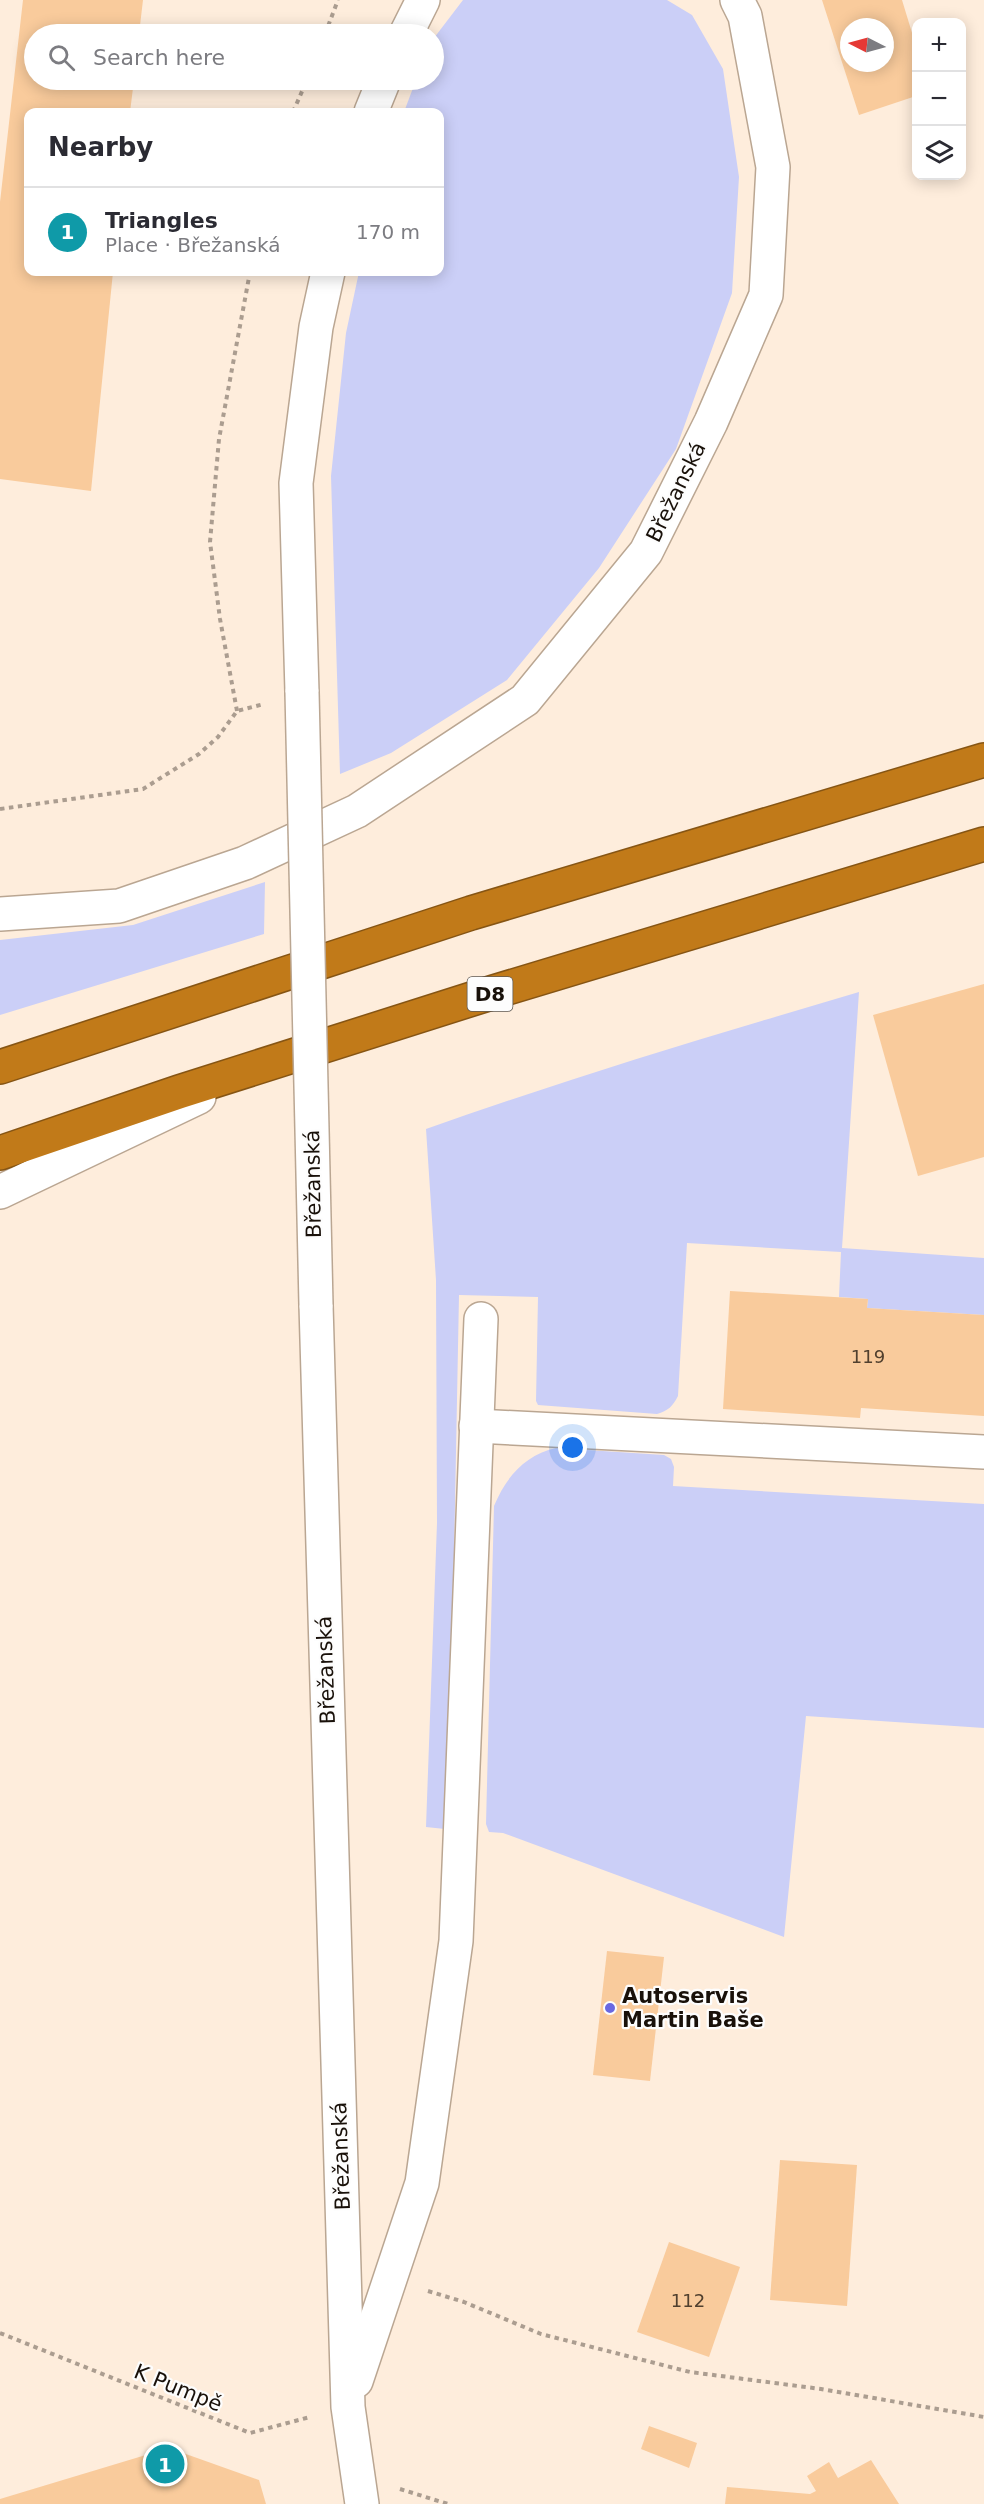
<!DOCTYPE html>
<meta charset="utf-8">
<style>
:root{--surface:#fff;--page:#f2f2f3;--text:#2b2b33;--muted:#7c7c81;--line:#e1e1e2;--accent:#d93025}
body{margin:0;font-family:"DejaVu Sans",sans-serif;background:var(--page);color:var(--text)}
.controls{position:absolute;right:18px;top:18px;display:grid;overflow:hidden;border-radius:12px;box-shadow:0 3px 15px #0003}
.controls button{width:54px;height:54px;display:grid;place-items:center;padding:0;border:0;border-bottom:2px solid var(--line);background:var(--surface);color:var(--text);font:30px sans-serif}
.compass{position:absolute;left:840px;top:18px;width:54px;height:54px;border-radius:50%;background:var(--surface);box-shadow:0 3px 15px #0003;rotate:276deg}
.you{position:absolute;left:573px;top:1448px;width:21px;height:21px;margin:-15px;border:4px solid #fff;border-radius:50%;background:#1a73e8;box-shadow:0 0 0 9px #1a73e833}
.badge{display:grid;place-items:center;width:39px;height:39px;border-radius:50%;background:var(--accent);color:#fff;font-size:20px;font-weight:700}
.pin{position:absolute;translate:-50% -50%;border:3px solid #fff;box-shadow:0 2px 6px #0006}
.list{margin:0;padding:0;list-style:none}
h2{display:flex;justify-content:space-between;align-items:center;height:78px;margin:0;padding:0 24px;font-size:26px}
h2 small{font-size:20px;font-weight:400;color:var(--muted)}
.list li{display:grid;grid-template-columns:39px 1fr auto;gap:18px;align-items:center;box-sizing:border-box;height:90px;padding:0 24px;border-top:2px solid var(--line)}
.list b{display:block;font-size:22px;white-space:nowrap}
.list p{margin:0;font-size:20px;white-space:nowrap;color:var(--muted)}
.list em{font-size:20px;font-style:normal;color:var(--muted)}
.icon{flex:none;width:33px;height:33px;fill:none;stroke:currentColor;stroke-width:2;stroke-linecap:round;stroke-linejoin:round}
.map{position:relative;flex:none;width:984px;height:2504px;overflow:hidden}
.search{position:absolute;background:var(--surface);box-shadow:0 3px 15px #0003;left:24px;top:24px;width:420px;height:66px;display:flex;align-items:center;gap:15px;box-sizing:border-box;padding:0 21px;border-radius:33px;color:var(--muted);font-size:22px}
.panel{position:absolute;background:var(--surface);box-shadow:0 3px 15px #0003;left:24px;top:108px;width:420px;height:168px;border-radius:12px}
.map>svg:first-child{display:block}
</style>
<div class="map">
<svg width="984" height="2504" viewBox="0 0 984 2504">
<rect width="100%" height="100%" fill="#feeddc"/>
<g fill="#cbcff7">
<path d="M 463,0 L 667,0 L 692,15 L 723,69 L 739,177 L 732,293 L 676,449 L 599,568 L 507,680 L 391,753 L 340,774 L 331,476 L 346,333 L 359,272 L 440,272 L 440,112 L 404,112 L 416,80 L 434,80 L 434,38 Z"/>
<path d="M 265,882 L 264,934 L 0,1015 L 0,940 L 133,925 Z"/>
<path d="M 859,992 L 842,1248 L 984,1258 L 984,1315 L 867,1308 L 868,1299 L 839,1297 L 841,1252 L 687,1243 L 678,1396 C 673,1406 668,1411 657,1414 L 538,1405 L 536,1401 L 538,1297 L 459,1295 L 449,1819 L 445,1829 L 426,1827 L 437,1523 L 436,1280 L 426,1129 C 569,1078 714,1035 859,992 Z"/>
<path d="M 556,1448 L 664,1455 L 671,1459 L 674,1467 L 673,1486 L 984,1504 L 984,1728 L 806,1716 L 784,1937 L 503,1833 L 489,1832 L 486,1824 L 494,1506 C 506,1477 525,1455 556,1448 Z"/>
</g>
<g fill="#f9cb9c" fill-rule="evenodd">
<path d="M 23,0 L 143,0 L 139,34 L 34,34 L 34,80 L 134,80 L 130,112 L 28,112 L 28,272 L 113,272 L 91,491 L 0,479 L 0,202 Z"/>
<path d="M 822,0 L 902,0 L 916,46 L 916,96 L 859,115 ZM 849,27 L 885,27 L 885,63 L 849,63 Z"/>
<path d="M 984,984 L 984,1157 L 918,1176 L 873,1015 Z"/>
<path d="M 730,1291 L 868,1299 L 867,1308 L 984,1315 L 984,1416 L 861,1408 L 860,1418 L 723,1409 Z"/>
<path d="M 607,1951 L 664,1957 L 650,2081 L 593,2075 Z"/>
<path d="M 780,2160 L 857,2165 L 847,2306 L 770,2300 Z"/>
<path d="M 669,2242 L 740,2267 L 709,2357 L 637,2332 Z"/>
<path d="M 649,2426 L 697,2443 L 689,2468 L 641,2449 Z"/>
<path d="M 169,2448 L 259,2480 L 266,2504 L 0,2504 L 0,2499 Z"/>
<path d="M 871,2460 L 899,2504 L 725,2504 L 727,2487 L 810,2494 L 816,2491 L 807,2476 L 829,2462 L 838,2478 Z"/>
</g>
<g fill="none" stroke-linecap="round" stroke-linejoin="round">
<g stroke="#baa692" stroke-width="36">
<g id="minor">
<path d="M 406,34 L 423,0"/>
<path d="M 371,112 L 384,80"/>
<path d="M 302,692 L 296,483 L 316,327 L 328,272"/>
<path d="M 0,914 L 119,906 L 245,863 L 357,811 L 525,700 L 646,552 L 711,422 L 766,295 L 773,167 L 745,16 L 737,0"/>
<path d="M 0,1192 L 199,1097"/>
<path d="M 316,1305 L 348,2407 L 362,2504"/>
<path d="M 476,1426 L 984,1452"/>
<path d="M 356,2381 L 422,2183 L 456,1941 L 481,1319"/>
</g>
</g>
<g stroke="#865514" stroke-width="36">
<g id="highway">
<path d="M 0,1067 L 471,913 L 984,760"/>
<path d="M 0,1153 L 179,1092 L 494,992 L 984,844"/>
</g>
</g>
<g stroke="#ab9d90" stroke-width="4" stroke-dasharray="4.5 4.5" stroke-linecap="butt">
<path d="M 325,34 L 338,0"/>
<path d="M 293,112 L 307,80"/>
<path d="M 237,711 L 220,619 L 210,542 L 219,439 L 250,272"/>
<path d="M 0,809 L 143,789 L 199,754 L 218,737 L 237,711 L 264,704"/>
<path d="M 428,2291 L 464,2302 L 541,2334 L 690,2372 L 821,2389 L 984,2417"/>
<path d="M 0,2333 L 250,2433 L 310,2417"/>
<path d="M 400,2489 L 448,2504"/>
</g>
<use href="#minor" stroke="#fff" stroke-width="33"/>
<use href="#highway" stroke="#c17a19" stroke-width="33"/>
<g stroke="#baa692" stroke-width="36" stroke-linecap="butt">
<path id="minor-bridge" d="M 302,692 L 316,1305"/>
</g>
<use href="#minor-bridge" stroke="#fff" stroke-width="33"/>
</g>
<circle fill="#6a68e1" stroke="#fdfdfd" stroke-width="2" cx="610" cy="2008" r="6"/>
<g text-anchor="middle" dominant-baseline="central" stroke-width="4.5" stroke-linejoin="round" paint-order="stroke">
<g font-size="18" fill="#51402e">
<text x="868" y="1356">119</text>
<text x="688" y="2300">112</text>
</g>
<rect fill="#fdfdfd" stroke="#5d5853" stroke-width="1.5" x="467.5" y="977" width="45" height="34" rx="4.5"/>
<g font-size="20" font-weight="bold" fill="#19110a">
<text x="490" y="994">D8</text>
</g>
<g font-size="21" fill="#19110a" stroke="#fdfdfd">
<text transform="translate(676 492) rotate(-64)">Břežanská</text>
<text transform="translate(313 1184) rotate(-91)">Břežanská</text>
<text transform="translate(326 1670) rotate(-92)">Břežanská</text>
<text transform="translate(341 2156) rotate(-92)">Břežanská</text>
<text transform="translate(178 2388) rotate(22)">K Pumpě</text>
</g>
<g font-size="21" font-weight="bold" fill="#19110a" stroke="#fdfdfd" text-anchor="start">
<text x="622" y="1996">Autoservis<tspan x="622" dy="24">Martin Baše</tspan></text>
</g>
</g>
</svg>
<div class="controls">
<button>+</button>
<button>−</button>
<button><svg class="icon" aria-label="layers" viewBox="0 0 24 24"><path d="M12 4l9 5-9 5-9-5zM3 14l9 5 9-5"/></svg></button>
</div>
<svg class="compass" viewBox="-18 -18 36 36"><path d="M0-13l5 13h-10z" fill="#e53935"/><path d="M0 13l5-13h-10z" fill="#7c7c81"/></svg>
<div class="you"></div>
<div class="pin badge" style="left:165px;top:2464px;background:#0f9aa8">1</div>
<div class="search"><svg class="icon" aria-label="search" viewBox="0 0 24 24"><circle cx="10" cy="10" r="6"/><path d="M15 15l6 6"/></svg>Search here</div>
<section class="panel">
<h2>Nearby<small></small></h2>
<ul class="list">
<li><span class="badge" style="background:#0f9aa8">1</span><div><b>Triangles</b><p>Place · Břežanská</p></div><em>170 m</em></li>
</ul>
</section>
</div>
